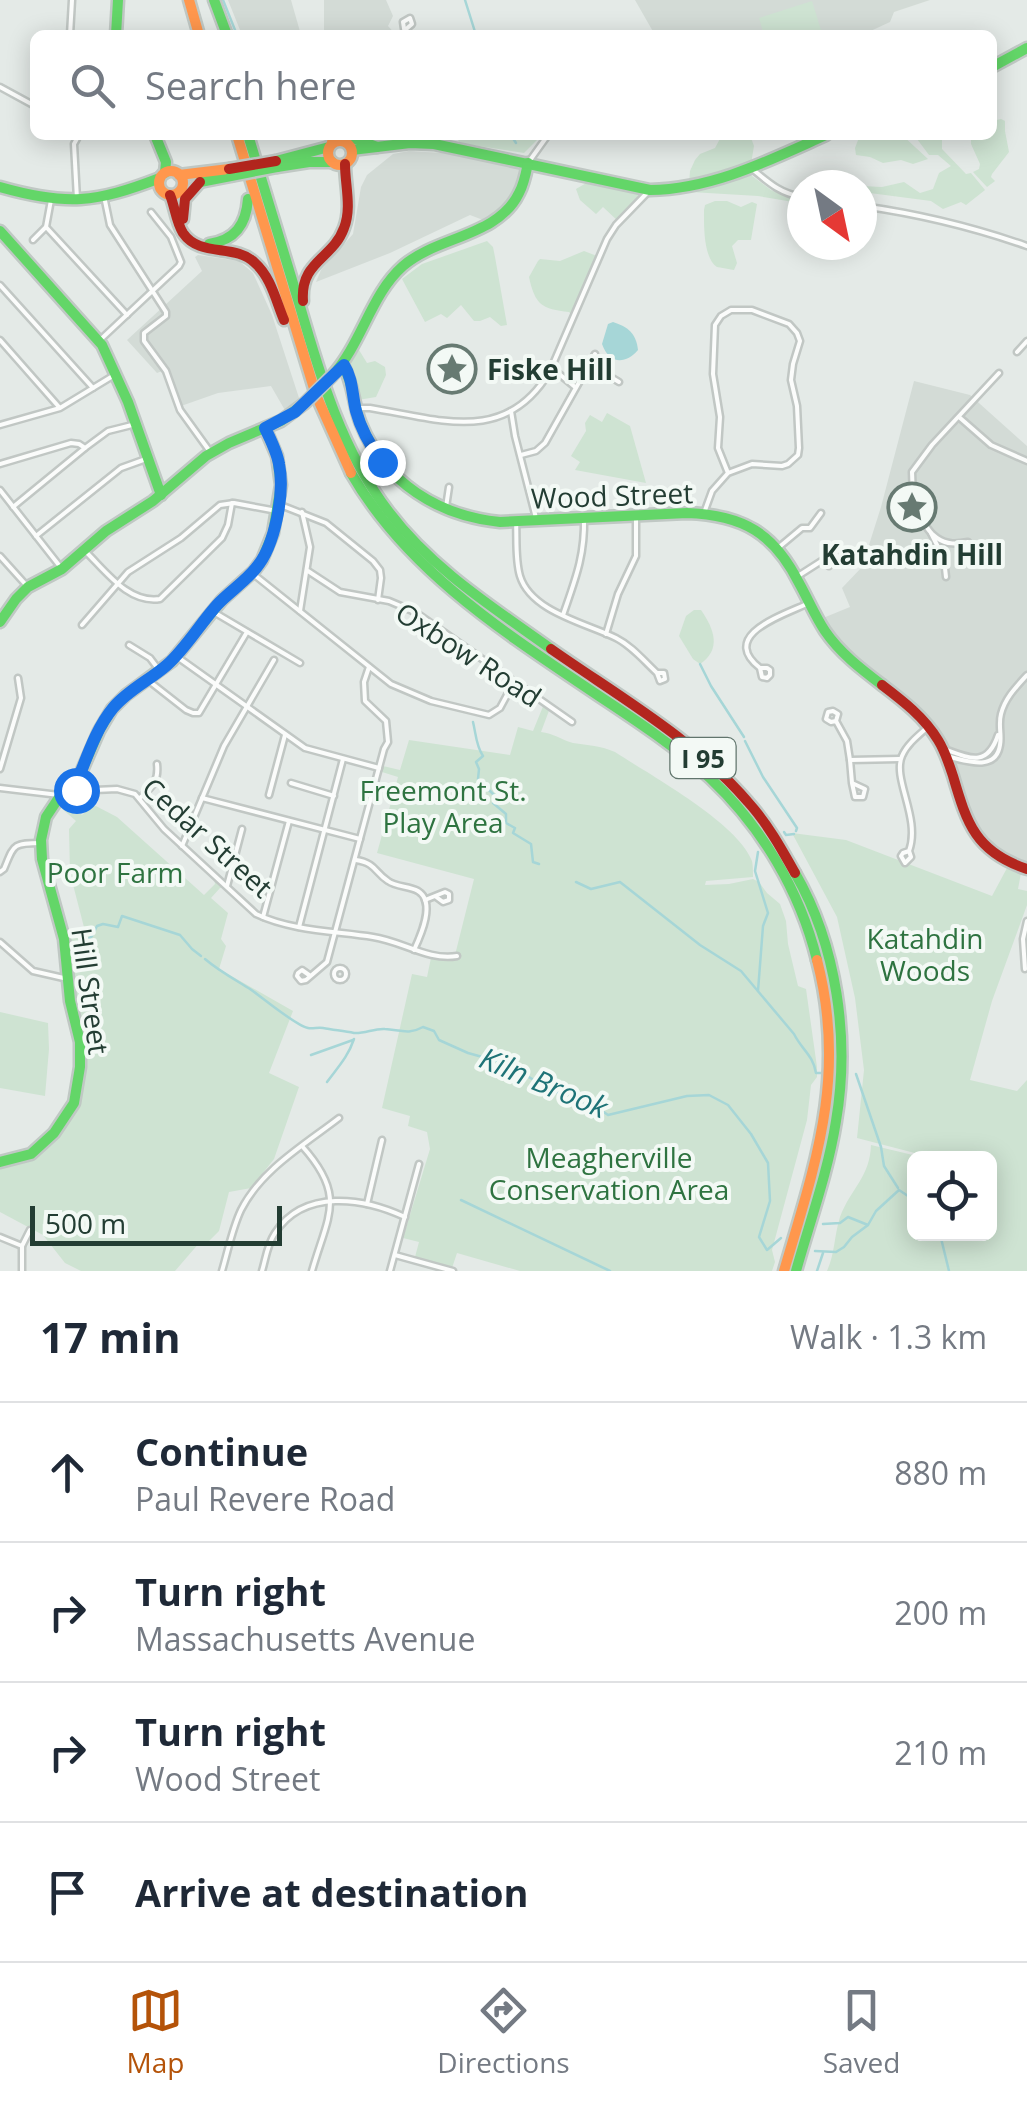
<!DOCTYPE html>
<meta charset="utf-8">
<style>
:root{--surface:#fff;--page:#f6f6f7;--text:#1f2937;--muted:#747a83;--line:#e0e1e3;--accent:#b45309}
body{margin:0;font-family:"Open Sans",sans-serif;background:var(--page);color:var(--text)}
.controls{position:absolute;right:30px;bottom:30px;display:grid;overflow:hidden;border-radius:15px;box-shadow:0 5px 25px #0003}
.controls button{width:90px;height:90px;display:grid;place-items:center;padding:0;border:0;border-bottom:2px solid var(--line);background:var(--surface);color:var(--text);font:50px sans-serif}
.compass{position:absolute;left:787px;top:170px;width:90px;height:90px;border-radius:50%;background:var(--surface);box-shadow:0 5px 25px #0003;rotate:147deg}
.scale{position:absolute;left:30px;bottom:25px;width:252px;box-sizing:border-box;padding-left:10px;border:5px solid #233d33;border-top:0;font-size:28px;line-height:35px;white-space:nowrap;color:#233d33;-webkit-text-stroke:8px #f3f9f5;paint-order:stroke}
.stop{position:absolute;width:30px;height:30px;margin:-22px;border:8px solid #1a73e8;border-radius:50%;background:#fff}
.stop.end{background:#1a73e8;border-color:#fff;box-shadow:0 2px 10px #0008}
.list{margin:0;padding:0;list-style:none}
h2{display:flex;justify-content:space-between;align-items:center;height:130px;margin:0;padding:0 40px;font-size:42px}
h2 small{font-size:32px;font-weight:400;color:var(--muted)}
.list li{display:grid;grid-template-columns:65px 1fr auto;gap:30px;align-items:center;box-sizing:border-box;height:140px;padding:0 40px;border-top:2px solid var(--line)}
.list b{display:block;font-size:38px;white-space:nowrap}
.list p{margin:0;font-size:32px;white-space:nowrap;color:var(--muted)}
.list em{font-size:32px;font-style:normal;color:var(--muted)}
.icon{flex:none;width:55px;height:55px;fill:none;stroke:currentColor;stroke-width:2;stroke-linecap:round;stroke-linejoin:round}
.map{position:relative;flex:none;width:1027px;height:1271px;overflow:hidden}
.search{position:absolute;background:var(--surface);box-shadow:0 5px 25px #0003;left:30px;right:30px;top:30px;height:110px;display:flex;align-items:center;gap:25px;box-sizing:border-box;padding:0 35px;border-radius:15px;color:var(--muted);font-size:38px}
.sheet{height:690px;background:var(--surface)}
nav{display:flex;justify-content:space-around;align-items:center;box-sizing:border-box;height:140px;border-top:2px solid var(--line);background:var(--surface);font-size:28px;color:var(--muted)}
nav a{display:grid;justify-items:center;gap:5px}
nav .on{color:var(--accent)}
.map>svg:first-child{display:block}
</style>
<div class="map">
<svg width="1027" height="1271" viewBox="0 0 1027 1271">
<rect width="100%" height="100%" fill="#e4eae7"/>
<g fill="#d3dbd6">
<path d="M 228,0 L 291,0 L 301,35 L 242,35 Z"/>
<path d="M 324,0 L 386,0 L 393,16 L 388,26 L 396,35 L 324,35 Z"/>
<path d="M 635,0 L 930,0 L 894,12 L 890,22 L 862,35 L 655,35 Z"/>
<path d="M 409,151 L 460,154 L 524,166 L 519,186 L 512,198 L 491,216 L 483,220 L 470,215 L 390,253 L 316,282 L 321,270 L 353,234 L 361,187 L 367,175 L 393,154 Z"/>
<path d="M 198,255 L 239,261 L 253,273 L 272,315 L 300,401 L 286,412 L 271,386 L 218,393 L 181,406 L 167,369 L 157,373 L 127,340 L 202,271 L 195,257 Z"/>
<path d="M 914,381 L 970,395 L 1027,446 L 1027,866 L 1011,862 L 987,846 L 971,822 L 949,754 L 940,735 L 927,720 L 848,652 L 833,636 L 823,618 L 850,607 L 842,588 L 862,567 L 881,507 Z"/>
</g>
<g fill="#cee3d2">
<path d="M 812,1 L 821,30 L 806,35 L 764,35 L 759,18 Z"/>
<path d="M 1001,119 L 1005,121 L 1005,131 L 1009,152 L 992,174 L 991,177 L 995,181 L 987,187 L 973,172 L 979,169 L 980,164 L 971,144 L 971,135 L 992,135 L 992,121 Z"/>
<path d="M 457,135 L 542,135 L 524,153 L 459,143 Z"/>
<path d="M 722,135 L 734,135 L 736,140 L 745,137 L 751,138 L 754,146 L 751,164 L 689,184 L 690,171 L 695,160 L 700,154 L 715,148 Z"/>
<path d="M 860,135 L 902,135 L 928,159 L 913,164 L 901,160 L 883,163 L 870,157 L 856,155 L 855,148 Z"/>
<path d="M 914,135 L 938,135 L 942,140 L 942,149 L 966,174 L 971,173 L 985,190 L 966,205 L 961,202 L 943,209 L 931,201 L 862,192 L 862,186 L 882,187 L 904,182 L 920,193 L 933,189 L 939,173 L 951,166 L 938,155 L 929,155 Z"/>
<path d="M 748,173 L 771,190 L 793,199 L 793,202 L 758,196 L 691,192 Z"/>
<path d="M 588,182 L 604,182 L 636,189 L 640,194 L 618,221 L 603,207 L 596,214 L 580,200 L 576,189 Z"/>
<path d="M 715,201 L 727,201 L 741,207 L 752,202 L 757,204 L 751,240 L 738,240 L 732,246 L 737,263 L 734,270 C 732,270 719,267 717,267 C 703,258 704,224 704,210 L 705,205 Z"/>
<path d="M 487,241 L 493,247 L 495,257 L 507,325 L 501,326 L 490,317 L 480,321 L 474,321 L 461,305 L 447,318 L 441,314 L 425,322 L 402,279 L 422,264 Z"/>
<path d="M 584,251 L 597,256 L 572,315 L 569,312 C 542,309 535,305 529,277 L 538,261 L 540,259 L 560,261 Z"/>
<path d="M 359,350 L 367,363 L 375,361 L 385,367 L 386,375 L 376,397 L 358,400 L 349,365 Z"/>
<path d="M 607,413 L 630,426 L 646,483 L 575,470 L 580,462 L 571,456 L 586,431 L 585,423 L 590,415 L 602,422 Z"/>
<path d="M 694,610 L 701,610 C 714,629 722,649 700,664 L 693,659 L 679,636 L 686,616 Z"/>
<path d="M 544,704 L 550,708 L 541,732 C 553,733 562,740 573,743 C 588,745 601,746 615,752 C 650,775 738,823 752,861 C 753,865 753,873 753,877 L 706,881 L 705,885 L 729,884 L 753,879 L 759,882 L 767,893 L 780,904 L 786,921 L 788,944 L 798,986 L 806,989 L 817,1067 L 817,1077 L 811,1085 L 807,1120 L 772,1250 L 775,1262 L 772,1271 L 520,1271 L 457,1253 L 452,1268 L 415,1257 L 419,1242 L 403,1238 L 430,1149 L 427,1132 L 408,1126 L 410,1116 L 382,1108 L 412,974 L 427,977 L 431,958 L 454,959 L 474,879 L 377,853 L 398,777 L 382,772 L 383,766 L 400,770 L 409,740 L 510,755 L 518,727 L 533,731 Z"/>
<path d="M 67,798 L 67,802 L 82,815 L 92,804 L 117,817 L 204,895 L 215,884 L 214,879 L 225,888 L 220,888 L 211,898 L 228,913 L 221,939 L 226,946 L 219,969 L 293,1011 L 269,1073 L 299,1087 L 274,1159 L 251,1188 L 229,1192 L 219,1231 L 205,1245 L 200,1242 L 175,1271 L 81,1271 L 65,1263 L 43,1235 L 0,1212 L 0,1166 L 19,1163 L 28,1158 L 67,1120 L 81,1064 L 67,938 L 86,935 L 70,873 L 69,829 L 76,821 L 60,807 L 54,809 Z"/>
<path d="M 792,833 L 846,840 L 992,896 L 1007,868 L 1021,873 L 1018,889 L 1027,891 L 1027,905 L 992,1001 L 970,1080 L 1017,1091 L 1027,1080 L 1027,1271 L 827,1271 C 835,1253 834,1236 840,1217 C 851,1188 870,1177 871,1145 L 917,1156 L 919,1158 L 914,1158 L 914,1234 L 990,1234 L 990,1158 L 934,1158 L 857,1138 L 864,1070 L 855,998 L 837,917 Z"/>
<path d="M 0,1012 L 48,1023 L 49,1049 L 45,1096 L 0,1088 Z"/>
</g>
<path fill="#a6d6d7" d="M 613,322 C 628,327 636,333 638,350 C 625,365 609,364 602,344 L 608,324 Z"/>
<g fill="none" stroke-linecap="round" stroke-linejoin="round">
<g stroke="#a6d6d7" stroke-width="2.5">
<path d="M 223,0 L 237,35"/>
<path d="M 465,0 L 476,35"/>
<path d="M 511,135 L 516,143"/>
<path d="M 700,664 L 711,686 L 744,737"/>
<path d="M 473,722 C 476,734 476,746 483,756 L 476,762 L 479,769 L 478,779 L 495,796 L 493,803 L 506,814 L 506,823 L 515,828 L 513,833 L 531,844 L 533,862 L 539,864"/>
<path d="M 745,741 L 763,777 L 797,828 L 796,831"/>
<path d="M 784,832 L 786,835 L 794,834"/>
<path d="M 758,852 L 755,871 L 768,913 L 763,926 L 758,991"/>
<path d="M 576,882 L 591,889 L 620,882 L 700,945 L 741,971 L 794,1034 C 802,1050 813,1055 816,1073 L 821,1073"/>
<path d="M 70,947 L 77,949 L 92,936 L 97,926 L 103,924 L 118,927 L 122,916 L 180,935 L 192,949 L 201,956"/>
<path d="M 205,959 C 219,971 234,979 250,989 C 263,998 296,1026 308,1028 C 313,1029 318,1027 323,1028 C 334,1030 344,1031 354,1033 C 364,1034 375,1028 385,1029 C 400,1030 409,1035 423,1027 L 434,1031 L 439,1040 L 468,1053 L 504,1063 L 555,1092 L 572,1096 L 587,1106 L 598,1108 L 608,1115 L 687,1096 L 709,1095 L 728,1105 L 751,1134 L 768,1163 L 770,1201 L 759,1237 L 767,1250 L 781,1238"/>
<path d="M 311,1055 L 353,1040"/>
<path d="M 856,1074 L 881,1147 L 884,1166 L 898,1188"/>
<path d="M 327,1082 C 338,1067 348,1057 354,1039"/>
<path d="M 461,1200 L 610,1271"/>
<path d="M 823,1224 L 840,1223 L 848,1217 L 868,1225"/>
<path d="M 940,1234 L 949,1271"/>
<path d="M 815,1251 L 836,1252 L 844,1247 L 852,1237 L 868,1225 L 876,1211 L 899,1190 L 914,1200"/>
<path d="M 817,1271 L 823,1253"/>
</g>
<g stroke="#c1c7c4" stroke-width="9">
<g id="street">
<path d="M 70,35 L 72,0"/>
<path d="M 405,35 L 403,22 L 410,18 L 412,24 L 405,30"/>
<path d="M 0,87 L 35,106"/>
<path d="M 528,163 L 548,135"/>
<path d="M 751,168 C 768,182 779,193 802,197"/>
<path d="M 104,196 L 110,225 L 166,312 L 166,316 L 144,333 L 144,341 L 166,371 L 180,410 L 211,453"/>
<path d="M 77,199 L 74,144 L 79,135"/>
<path d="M 862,206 C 919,214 973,227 1027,246"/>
<path d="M 46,227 L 127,315"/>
<path d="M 33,240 L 46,227 L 51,200"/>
<path d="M 0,285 L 93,388"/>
<path d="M 0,340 L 59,407"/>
<path d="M 99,341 L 179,266 L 181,262 L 171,237 L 151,212"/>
<path d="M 1017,352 L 1027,341"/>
<path d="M 589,364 L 619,382"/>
<path d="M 552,368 L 575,387"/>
<path d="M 356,408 L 370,408 C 439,419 506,446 550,371 L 607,239 L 616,225 L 647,193"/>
<path d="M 511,411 L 515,436 L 536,518"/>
<path d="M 959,417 L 991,445 L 1027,461"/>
<path d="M 0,425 L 60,408 L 116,374"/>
<path d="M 521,455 L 536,451 L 545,443 L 595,354"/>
<path d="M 0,464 L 71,443 L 79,444 L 85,448 L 108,431 L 136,424"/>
<path d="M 0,490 L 62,569"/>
<path d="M 278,504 L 326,523 L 373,561 L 380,570 L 381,578 L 378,600"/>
<path d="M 13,507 L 85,448"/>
<path d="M 446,507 L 449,487"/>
<path d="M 704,513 L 712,491 L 728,473 L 718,448 L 720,417 L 713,374 L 715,325 L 721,316 L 731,310 L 752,310 L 789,324 L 797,333 L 800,341 L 793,364 L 791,380 L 797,406 L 799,448 L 798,455 L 788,464 L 782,466 L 752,464 L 728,473"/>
<path d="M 516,521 C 517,539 515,559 520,576 C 531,612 586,623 616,638 C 632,646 644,661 657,673 L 664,673 L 665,679 L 660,681 L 657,673"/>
<path d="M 931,533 L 944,559 L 946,577"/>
<path d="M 36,536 L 121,468 L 146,459"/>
<path d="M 968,542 C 957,544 947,545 937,538 C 919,526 912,491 912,472 L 932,445 L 999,373"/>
<path d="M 778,548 L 802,528 L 810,528 L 821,513"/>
<path d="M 84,550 C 105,570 128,604 160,599 L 222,538 L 228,525 L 232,503"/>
<path d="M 0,556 L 27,586"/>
<path d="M 308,571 L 340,592 L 389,601 L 415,612 L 572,722"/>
<path d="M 252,573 L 391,684 L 431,701 L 489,715 L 500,708 L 514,682"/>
<path d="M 798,576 L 823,560 L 829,566"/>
<path d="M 212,611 L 300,663"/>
<path d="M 300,611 L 310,547 L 302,512"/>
<path d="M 563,615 C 575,580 585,556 584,518"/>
<path d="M 82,625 L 128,572 L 181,538 L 220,505 L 234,503 L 277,511"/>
<path d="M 606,634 L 618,594 L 636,556 L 636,515"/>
<path d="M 129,645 L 150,658 L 159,670"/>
<path d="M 176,656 L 305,748 L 379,768"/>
<path d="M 760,668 L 762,677 L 767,678 L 770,675 L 770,670 L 767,668 L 760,668 C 717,634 787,614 811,602"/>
<path d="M 149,681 L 186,710 L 193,713 L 199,713 L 247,632"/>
<path d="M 836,721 L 831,722 L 826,719 L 828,712 L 833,711 L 838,714 L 836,721 L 847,741 L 850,760"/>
<path d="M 947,750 C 973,760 988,765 998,735"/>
<path d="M 946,756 C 963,760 996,773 1000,745 C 1002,735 998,725 1001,714 C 1005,698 1016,687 1027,675"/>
<path d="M 0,769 L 21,698 L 18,678"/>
<path d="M 291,783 L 334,796"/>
<path d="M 852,783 L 855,797 L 863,797 L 865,789 L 852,783 L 850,760 L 900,759"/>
<path d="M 0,788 L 59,795"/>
<path d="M 73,791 L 117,789 L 135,794 L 164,829 L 256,914 C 292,931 334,931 373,937 C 402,941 428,961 457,956"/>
<path d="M 269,795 L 285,735"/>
<path d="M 141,797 C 152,787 159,781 157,764"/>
<path d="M 202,798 L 360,839"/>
<path d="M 182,846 L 224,746 L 274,660"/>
<path d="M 909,851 L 911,857 L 905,863 L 901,856 L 903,853 L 909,851 C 921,818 892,779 902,756 C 907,744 919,735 929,726"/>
<path d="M 356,860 C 376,863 374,872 388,881 C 396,887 409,886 418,891 C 436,902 421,935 414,950"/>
<path d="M 0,872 L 4,869 C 14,845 12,843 41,843"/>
<path d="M 227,886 L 242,829"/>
<path d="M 425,900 L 435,896 L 443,902 L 449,900 L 449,894 L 445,892 L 435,896"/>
<path d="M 263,917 L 289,821"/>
<path d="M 299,927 L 343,759"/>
<path d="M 0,942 L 33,971 L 68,979"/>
<circle cx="340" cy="974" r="6"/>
<path d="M 1025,969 L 1023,939 L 1027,921"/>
<path d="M 309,975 L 302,970 L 298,973 L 297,976 L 301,981 L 306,980 L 327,962 L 384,749 L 388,742 L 386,721 L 365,701 L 364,682 L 369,667"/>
<path d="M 302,1146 C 347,1196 328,1215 312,1271"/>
<path d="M 367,1204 L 382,1140"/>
<path d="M 0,1237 L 22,1246"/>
<path d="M 395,1255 L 453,1271"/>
<path d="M 22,1271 L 22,1246 L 30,1230"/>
<path d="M 222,1271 C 228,1251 232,1229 241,1210 C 261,1170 304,1145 339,1118"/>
<path d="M 262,1271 C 266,1258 267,1245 275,1233 C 304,1188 364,1198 405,1217"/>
<path d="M 390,1271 L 419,1164"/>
</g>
</g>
<g stroke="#c0c8c4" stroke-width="15">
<g id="fast">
<path d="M 214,0 L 227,35"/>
<path d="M 116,35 L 118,0"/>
<path d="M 992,67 L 1027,48"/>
<path d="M 155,135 L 166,162 L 165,173"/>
<path d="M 248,135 C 265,191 282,247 299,303 C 320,376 342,451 389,512 C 432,569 494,608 551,649"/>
<path d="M 345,135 L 377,147"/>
<path d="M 352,150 L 410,143 L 434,144 L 650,190 C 713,189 770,160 826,135"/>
<path d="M 276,161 L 329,147"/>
<path d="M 277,167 L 309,162 L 332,162"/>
<path d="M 200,182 L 231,176"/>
<path d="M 0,187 C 67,206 95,203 160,178"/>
<path d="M 0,231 L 102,345 L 128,402 L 161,495"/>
<path d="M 209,244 C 235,240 246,225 248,199"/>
<path d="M 343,365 C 354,384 353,405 361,424 C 385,483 439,516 500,522 L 687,513 C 743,515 774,533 799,583 C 808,599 815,616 825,631 C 840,653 861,669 882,685"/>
<path d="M 332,376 C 362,343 371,294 403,266 C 437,236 498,237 519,193 C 524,184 526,173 528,163"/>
<path d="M 351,473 C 408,572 507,634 599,696 C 637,721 676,747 710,778 C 762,827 800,891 817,960"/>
<path d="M 0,622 L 16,599 L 28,587 L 62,569 L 106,531 L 153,501 L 206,456 L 229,443 L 281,421 L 305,403"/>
<path d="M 795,873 C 837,946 850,1039 836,1121 C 828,1172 810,1221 796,1271"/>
<path d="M 0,1162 L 31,1154 L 54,1133 L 74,1103 L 80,1067 L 80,1042 L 70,1001 L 64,939 L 42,859 L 41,840 L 46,817 L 58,799 L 73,791 L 99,731 L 112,709 L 126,695 L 172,661 L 222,600 L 254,571 L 262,560 L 273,533 L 281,485 L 277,456 L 265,428"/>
</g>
</g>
<g stroke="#c0c8c4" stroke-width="15">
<g id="slow">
<path d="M 189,0 L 199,35"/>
<path d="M 237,135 L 316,395 L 351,473"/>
<circle cx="340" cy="153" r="12"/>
<path d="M 332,143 L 333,135"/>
<circle cx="171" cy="183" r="12"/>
<path d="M 179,175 L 229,169"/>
<path d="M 784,1271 C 816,1162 847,1075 817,960"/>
</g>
</g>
<g stroke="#c0c8c4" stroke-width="15">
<g id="jam">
<path d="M 170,195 C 175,207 176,222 183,233 C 200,258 235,243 255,263 C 271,277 276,301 284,320"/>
<path d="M 183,219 L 185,199 L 200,182"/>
<path d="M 303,301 C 300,261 333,259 344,228 C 352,208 345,185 345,164"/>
<path d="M 551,649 C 618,696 694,739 748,802 C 767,823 781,848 795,873"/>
<path d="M 882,685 C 903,701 924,717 938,740 C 945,751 949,764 953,776 C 967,824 976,852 1027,869"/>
</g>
</g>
<use href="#street" stroke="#fbfcfb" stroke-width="4"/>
<use href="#fast" stroke="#63d668" stroke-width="10"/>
<use href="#slow" stroke="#ff974d" stroke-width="10"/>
<use href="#jam" stroke="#b3261e" stroke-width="10"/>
<g stroke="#c0c8c4" stroke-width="15" stroke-linecap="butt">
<g id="fast-bridge">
<path d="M 231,176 L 277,167"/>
<path d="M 305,403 L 332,376"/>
</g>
</g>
<g stroke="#c0c8c4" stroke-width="15" stroke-linecap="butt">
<path id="jam-bridge" d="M 229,169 L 276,161"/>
</g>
<use href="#fast-bridge" stroke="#63d668" stroke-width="10"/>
<use href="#jam-bridge" stroke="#b3261e" stroke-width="10"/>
</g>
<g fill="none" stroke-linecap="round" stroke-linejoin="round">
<path stroke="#1a73e8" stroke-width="12" d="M 76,790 L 73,791 C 85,764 94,731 113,708 C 128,690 150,680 167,665 C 186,648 200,624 217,605 C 229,592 245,582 256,568 C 275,546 285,493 279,464 C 277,452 271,440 265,428 L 295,412 L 344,365 C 353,379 352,395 356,411 C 361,430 371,447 382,462"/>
</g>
<defs>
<g id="sight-ring" transform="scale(2.5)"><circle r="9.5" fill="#f3f9f5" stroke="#677a72" stroke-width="1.5"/><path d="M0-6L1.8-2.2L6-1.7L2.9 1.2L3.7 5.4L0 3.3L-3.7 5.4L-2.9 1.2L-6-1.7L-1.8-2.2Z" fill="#677a72"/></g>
</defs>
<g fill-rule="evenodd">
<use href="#sight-ring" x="452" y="369"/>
<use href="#sight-ring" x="912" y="507"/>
</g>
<g text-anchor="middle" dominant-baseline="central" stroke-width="8" stroke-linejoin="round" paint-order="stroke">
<rect fill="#f3f9f5" stroke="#61756d" stroke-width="2.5" x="670.5" y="738" width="65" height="40" rx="8"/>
<g font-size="25" font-weight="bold" fill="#233d33">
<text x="703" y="758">I 95</text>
</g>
<g font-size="28" font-weight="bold" fill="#233d33" stroke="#f3f9f5" text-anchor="start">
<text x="487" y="369">Fiske Hill</text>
<text x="912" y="554" text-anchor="middle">Katahdin Hill</text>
</g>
<g font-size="28" fill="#233d33" stroke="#f3f9f5">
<text transform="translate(612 495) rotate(-2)">Wood Street</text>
<text transform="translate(469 654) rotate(33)">Oxbow Road</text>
<text transform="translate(208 837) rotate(42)">Cedar Street</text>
<text transform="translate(91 991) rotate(82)">Hill Street</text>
</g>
<g font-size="28" fill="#2e7340" stroke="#f3f9f5">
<text x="443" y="790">Freemont St.<tspan x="443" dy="32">Play Area</tspan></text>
<text x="115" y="872">Poor Farm</text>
<text x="925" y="938">Katahdin<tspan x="925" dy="32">Woods</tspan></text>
<text x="609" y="1157">Meagherville<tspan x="609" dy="32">Conservation Area</tspan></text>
</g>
<g font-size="30" font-style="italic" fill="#1e7377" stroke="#f3f9f5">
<text transform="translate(544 1082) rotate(23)">Kiln Brook</text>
</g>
</g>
</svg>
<div class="controls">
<button><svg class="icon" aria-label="locate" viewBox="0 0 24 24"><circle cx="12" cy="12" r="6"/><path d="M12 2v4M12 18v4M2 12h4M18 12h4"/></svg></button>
</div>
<svg class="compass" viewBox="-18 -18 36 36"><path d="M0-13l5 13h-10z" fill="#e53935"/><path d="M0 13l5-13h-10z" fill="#747a83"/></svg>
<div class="scale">500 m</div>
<div class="stop" style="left:76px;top:790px"></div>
<div class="stop end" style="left:382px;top:462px"></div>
<div class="search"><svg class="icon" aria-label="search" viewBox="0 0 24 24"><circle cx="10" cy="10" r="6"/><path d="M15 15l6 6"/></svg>Search here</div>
</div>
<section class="sheet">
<h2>17 min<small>Walk · 1.3 km</small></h2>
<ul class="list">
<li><svg class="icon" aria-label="ahead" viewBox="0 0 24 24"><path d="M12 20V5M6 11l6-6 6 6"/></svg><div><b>Continue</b><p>Paul Revere Road</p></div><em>880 m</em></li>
<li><svg class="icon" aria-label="right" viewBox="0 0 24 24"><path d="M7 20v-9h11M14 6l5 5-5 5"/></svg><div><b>Turn right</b><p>Massachusetts Avenue</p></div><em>200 m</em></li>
<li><svg class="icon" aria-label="right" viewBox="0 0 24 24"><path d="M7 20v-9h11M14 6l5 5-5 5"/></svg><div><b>Turn right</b><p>Wood Street</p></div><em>210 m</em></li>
<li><svg class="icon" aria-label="arrive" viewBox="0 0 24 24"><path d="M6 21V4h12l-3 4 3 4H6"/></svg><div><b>Arrive at destination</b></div></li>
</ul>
</section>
<nav>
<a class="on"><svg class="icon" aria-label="map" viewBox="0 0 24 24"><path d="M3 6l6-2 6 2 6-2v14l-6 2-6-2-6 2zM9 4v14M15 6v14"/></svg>Map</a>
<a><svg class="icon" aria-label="directions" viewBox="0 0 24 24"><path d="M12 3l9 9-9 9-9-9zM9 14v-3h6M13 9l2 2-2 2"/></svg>Directions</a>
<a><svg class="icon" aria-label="saved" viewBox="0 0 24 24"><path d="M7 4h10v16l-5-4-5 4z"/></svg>Saved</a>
</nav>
